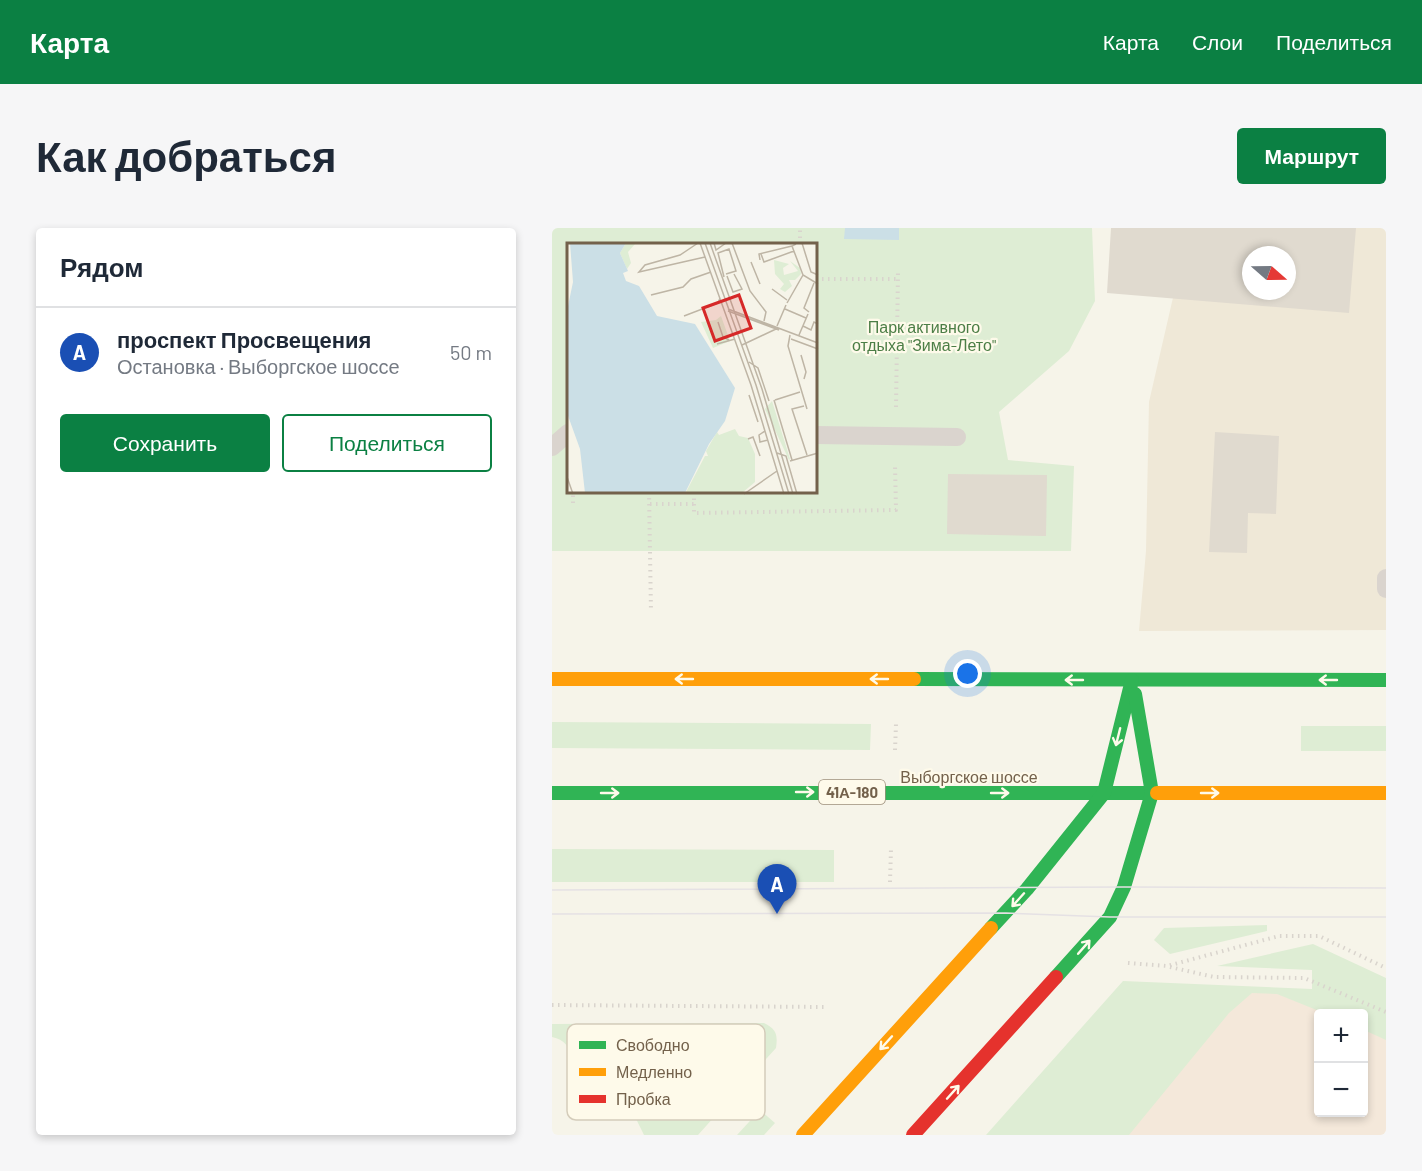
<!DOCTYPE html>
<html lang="ru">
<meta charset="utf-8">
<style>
:root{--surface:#fff;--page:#f6f6f7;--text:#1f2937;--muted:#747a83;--line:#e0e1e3;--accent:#0b8043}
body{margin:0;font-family:Barlow,sans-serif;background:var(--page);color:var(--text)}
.controls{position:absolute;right:18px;bottom:18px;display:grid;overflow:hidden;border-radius:6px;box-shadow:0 3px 9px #0003}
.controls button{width:54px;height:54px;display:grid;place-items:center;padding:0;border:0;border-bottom:2px solid var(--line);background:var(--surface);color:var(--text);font:30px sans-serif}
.compass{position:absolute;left:690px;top:18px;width:54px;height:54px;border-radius:50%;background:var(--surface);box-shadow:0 3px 9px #0003;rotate:110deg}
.you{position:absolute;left:416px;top:446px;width:21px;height:21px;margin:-15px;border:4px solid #fff;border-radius:50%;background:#1a73e8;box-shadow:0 0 0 9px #1a73e833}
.badge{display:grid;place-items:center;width:39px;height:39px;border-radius:50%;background:var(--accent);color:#fff;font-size:20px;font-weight:700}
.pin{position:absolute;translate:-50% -50px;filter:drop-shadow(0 2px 3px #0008)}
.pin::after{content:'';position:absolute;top:32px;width:21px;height:18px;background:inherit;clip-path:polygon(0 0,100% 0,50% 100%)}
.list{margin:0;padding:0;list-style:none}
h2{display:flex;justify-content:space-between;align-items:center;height:78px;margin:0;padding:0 24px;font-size:26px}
h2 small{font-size:20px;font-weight:400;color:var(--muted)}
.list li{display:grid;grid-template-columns:39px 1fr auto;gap:18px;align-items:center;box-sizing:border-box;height:90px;padding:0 24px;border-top:2px solid var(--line)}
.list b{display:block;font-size:22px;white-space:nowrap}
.list p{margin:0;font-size:20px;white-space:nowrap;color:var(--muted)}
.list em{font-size:20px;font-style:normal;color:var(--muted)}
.actions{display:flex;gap:12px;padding:18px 24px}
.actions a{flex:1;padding:14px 0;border:2px solid var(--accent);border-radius:6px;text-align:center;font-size:21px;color:var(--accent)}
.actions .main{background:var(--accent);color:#fff}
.map{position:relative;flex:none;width:834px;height:907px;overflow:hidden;border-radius:6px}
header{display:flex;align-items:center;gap:36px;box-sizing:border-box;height:84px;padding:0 30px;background:var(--accent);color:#fff}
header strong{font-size:28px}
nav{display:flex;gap:33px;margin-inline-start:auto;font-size:21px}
.intro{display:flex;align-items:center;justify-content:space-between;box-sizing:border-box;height:144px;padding:0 36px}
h1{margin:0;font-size:42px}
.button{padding:15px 27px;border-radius:6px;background:var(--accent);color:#fff;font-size:21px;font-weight:700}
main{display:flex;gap:36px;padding:0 36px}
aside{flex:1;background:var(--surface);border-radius:6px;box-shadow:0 3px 9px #0003}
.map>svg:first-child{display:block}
</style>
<header>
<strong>Карта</strong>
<nav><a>Карта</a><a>Слои</a><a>Поделиться</a></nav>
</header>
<div class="intro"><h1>Как добраться</h1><a class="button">Маршрут</a></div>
<main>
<aside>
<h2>Рядом<small></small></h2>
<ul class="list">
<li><span class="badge" style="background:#1a4fb4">A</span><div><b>проспект Просвещения</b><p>Остановка · Выборгское шоссе</p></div><em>50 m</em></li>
</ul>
<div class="actions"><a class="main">Сохранить</a><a>Поделиться</a></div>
</aside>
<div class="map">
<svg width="834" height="907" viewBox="0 0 834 907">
<rect width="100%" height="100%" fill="#f6f4e9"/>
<path fill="#efe8d7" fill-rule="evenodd" d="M 637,0 L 834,0 L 834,402 L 587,403 L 594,323 L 597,174 ZM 699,27 L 735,27 L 735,63 L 699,63 Z"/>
<path fill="#f4e8da" d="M 695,761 L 724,762 L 780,785 L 766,786 L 766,884 L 812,884 L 812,798 L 834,808 L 834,907 L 567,907 Z"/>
<g fill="#deedd4" fill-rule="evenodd">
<path d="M 0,0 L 540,0 L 543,73 L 517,123 L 447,184 L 456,232 L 522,238 L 519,323 L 0,323 ZM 16,16 L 264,16 L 264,264 L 16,264 Z"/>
<path d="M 0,494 L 319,496 L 318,522 L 0,520 Z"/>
<rect x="749" y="498" width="85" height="25"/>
<path d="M 0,621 L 282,622 L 282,654 L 0,654 Z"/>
<path d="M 715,697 L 715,703 L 618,726 L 602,712 L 612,700 Z"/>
<path d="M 761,716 L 834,750 L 834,812 L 812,802 L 812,786 L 772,785 L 725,766 L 700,765 L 677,785 L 577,907 L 434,907 L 571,753 L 760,761 L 760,742 L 665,738 Z"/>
<path d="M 212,795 C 224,801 226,806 224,820 L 146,907 L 92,907 L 47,816 L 21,829 C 16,818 13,812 0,809 L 0,796 Z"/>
<path d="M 208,882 L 223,895 L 212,907 L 185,907 Z"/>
</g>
<path fill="#cbdfe6" d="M 293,0 L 347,0 L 347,12 L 292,11 Z"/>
<g fill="#e0dacf" fill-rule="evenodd">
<path d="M 559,0 L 804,0 L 797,85 L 555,65 ZM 699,27 L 735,27 L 735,63 L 699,63 Z"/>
<path d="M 663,204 L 727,208 L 724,286 L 696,285 L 695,325 L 657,324 Z"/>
<path d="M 396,246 L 495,247 L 494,308 L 395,306 Z"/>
</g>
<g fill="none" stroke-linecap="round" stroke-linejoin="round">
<g stroke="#d9d4cd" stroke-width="4" stroke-dasharray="1.5 4.5" stroke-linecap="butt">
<path d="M 248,16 L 248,0"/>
<path d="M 264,51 L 345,51"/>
<path d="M 344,179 L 346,44"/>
<path d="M 97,264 L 99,384"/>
<path d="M 21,275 L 21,264"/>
<path d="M 98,276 L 142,276 L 142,264"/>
<path d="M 142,276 L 142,285 L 344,282 L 343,237"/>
<path d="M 343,522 L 344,496"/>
<path d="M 338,654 L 339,621"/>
<path d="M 576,735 L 615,738 L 727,708 L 767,708 L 834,740"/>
<path d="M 618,739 L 662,749 L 752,750 L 834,784"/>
<path d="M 0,777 L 274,779"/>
</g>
<g stroke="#dad4ce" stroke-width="18">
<path d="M 264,207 L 405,209"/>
<path d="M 0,219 L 16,205"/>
<path d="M 834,350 L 834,361"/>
</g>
<g stroke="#30b455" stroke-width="14">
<path d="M 362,451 L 834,452"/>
<path d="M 0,565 L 605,565"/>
<path d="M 439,700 L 475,661 L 552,565 L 580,452"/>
<path d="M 504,749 L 558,689 L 572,659 L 600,565 L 583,466"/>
</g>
<g stroke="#ff9f0a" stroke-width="14">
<path d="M 0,451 L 362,451"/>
<path d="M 605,565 L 834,565"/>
<path d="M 251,907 L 439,700"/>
</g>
<path stroke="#e5322d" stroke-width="14" d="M 361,907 L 504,749"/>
<g stroke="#e5e1e4" stroke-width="1.5">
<path d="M 0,662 L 572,659 L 834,660"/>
<path d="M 0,686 L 454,685 L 558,689 L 834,689"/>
</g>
</g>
<defs><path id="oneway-shaft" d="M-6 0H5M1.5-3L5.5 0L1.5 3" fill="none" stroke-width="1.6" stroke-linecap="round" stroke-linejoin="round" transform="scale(1.5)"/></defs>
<g stroke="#fefaea">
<use href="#oneway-shaft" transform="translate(132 451) rotate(-180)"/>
<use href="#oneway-shaft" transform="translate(327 451) rotate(-180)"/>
<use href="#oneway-shaft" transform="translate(522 452) rotate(-180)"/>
<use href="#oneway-shaft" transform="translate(776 452) rotate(-180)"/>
<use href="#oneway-shaft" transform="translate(566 509) rotate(104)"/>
<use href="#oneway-shaft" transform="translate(253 564)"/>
<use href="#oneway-shaft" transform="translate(58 565)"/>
<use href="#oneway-shaft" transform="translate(448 565)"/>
<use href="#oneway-shaft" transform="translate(658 565)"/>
<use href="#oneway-shaft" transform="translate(466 672) rotate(132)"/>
<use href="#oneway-shaft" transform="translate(532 719) rotate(-49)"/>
<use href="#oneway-shaft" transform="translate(334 815) rotate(132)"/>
<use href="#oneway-shaft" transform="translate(401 864) rotate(-48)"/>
</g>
<g text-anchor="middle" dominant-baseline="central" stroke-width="4.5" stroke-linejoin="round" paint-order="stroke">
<rect fill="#fefaea" stroke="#9d8f7b" stroke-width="1.5" x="267" y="552" width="66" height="24" rx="4.5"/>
<g font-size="15" font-weight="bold" fill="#73614b">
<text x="300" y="564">41А-180</text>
</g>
<g font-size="16" fill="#4c7e46" stroke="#fefaea">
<text x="372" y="98">Парк активного<tspan x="372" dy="18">отдыха "Зима-Лето"</tspan></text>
</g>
<g font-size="16" fill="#73614b" stroke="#fefaea">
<text x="417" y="548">Выборгское шоссе</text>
</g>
</g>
<g transform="translate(15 15)">
<rect width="250" height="250" fill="#f6f4e9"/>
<path d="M 59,0 L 68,1 L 61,9 L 64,20 L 60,26 L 53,10 ZM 207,17 L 222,21 L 216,25 L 217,32 L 231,28 L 223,18 L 233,25 L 234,31 L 228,37 L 222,37 L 225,43 L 218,49 L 213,46 L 217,41 L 208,31 ZM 154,73 L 163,98 L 146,105 L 134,79 L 149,77 ZM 205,158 L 223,216 L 222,217 L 198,166 ZM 168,186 L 172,193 L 181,195 L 188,211 L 188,239 L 175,250 L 118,251 L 138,213 L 141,213 L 139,208 L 150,189 L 152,192 Z" fill="#deedd4"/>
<path d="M 3,0 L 59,0 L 53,10 L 61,28 L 56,30 L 59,38 L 72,43 L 90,73 L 128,81 L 168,145 L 158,178 L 142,201 L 118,250 L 18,250 L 13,206 L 0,170 L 0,68 L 6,39 Z" fill="#cbdfe6"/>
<path fill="none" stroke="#beb5a5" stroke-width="1.5" d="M 131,0 L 113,12 L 78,22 L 72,29 L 138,14M 133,0 L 184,142 L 217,251M 138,0 L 189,142 L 222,251M 143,0 L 195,146 L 226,251M 147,0 L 149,7 L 159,0M 165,0 L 183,48 L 199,69 L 197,78M 235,0 L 244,29 L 251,32M 229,1 L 225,3 L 236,32 L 251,41M 194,11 L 197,19 L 227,8M 193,17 L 192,11 L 225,3M 184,19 L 193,41M 160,33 L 166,49 L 175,46 L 167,31M 157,34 L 151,10 L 162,6 L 169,28 L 159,31M 205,46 L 220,57M 84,52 L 116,44 L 124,36 L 144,29M 220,60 L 236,32M 161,66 L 251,100M 218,66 L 239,75M 161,68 L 212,87M 242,69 L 237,65 L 247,40M 117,73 L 151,60 L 153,55M 151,79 L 156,94 L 162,97M 210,83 L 219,62M 236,83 L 244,87 L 247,79 L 251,81M 223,92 L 221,103 L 240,166M 232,92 L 241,71M 224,96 L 251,106M 150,101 L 168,96M 175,102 L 209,86M 234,112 L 239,129 L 237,136M 182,119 L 191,125 L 202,158M 182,152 L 191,179M 207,157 L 225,217M 208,157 L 233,149M 237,163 L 225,166 L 240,212M 198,188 L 192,192 L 193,199 L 201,197M 181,196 L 186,194 L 193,213M 210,210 L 219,213 L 230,251M 223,218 L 251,210M 0,234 L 6,251M 177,251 L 210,228"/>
<path fill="#d62828" fill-opacity="0.15" stroke="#d62828" stroke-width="3" d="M 172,52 L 184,85 L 148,98 L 136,65 Z"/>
<rect width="250" height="250" fill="none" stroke="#73614b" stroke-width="3"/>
</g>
<rect x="15" y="796" width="198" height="96" rx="9" fill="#fefaea" stroke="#d4ccba" stroke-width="1.5"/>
<rect x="27" y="813" width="27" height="8" fill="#30b455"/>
<rect x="27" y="840" width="27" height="8" fill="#ff9f0a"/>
<rect x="27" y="867" width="27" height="8" fill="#e5322d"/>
<g font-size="16" fill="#73614b">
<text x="64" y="823">Свободно</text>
<text x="64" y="850">Медленно</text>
<text x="64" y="877">Пробка</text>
</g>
</svg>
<div class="controls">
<button>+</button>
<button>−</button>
</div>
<svg class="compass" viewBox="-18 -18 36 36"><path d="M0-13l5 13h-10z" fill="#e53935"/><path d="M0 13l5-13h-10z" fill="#747a83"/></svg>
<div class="you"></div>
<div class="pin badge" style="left:225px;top:686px;background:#1a4fb4">A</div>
</div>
</main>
